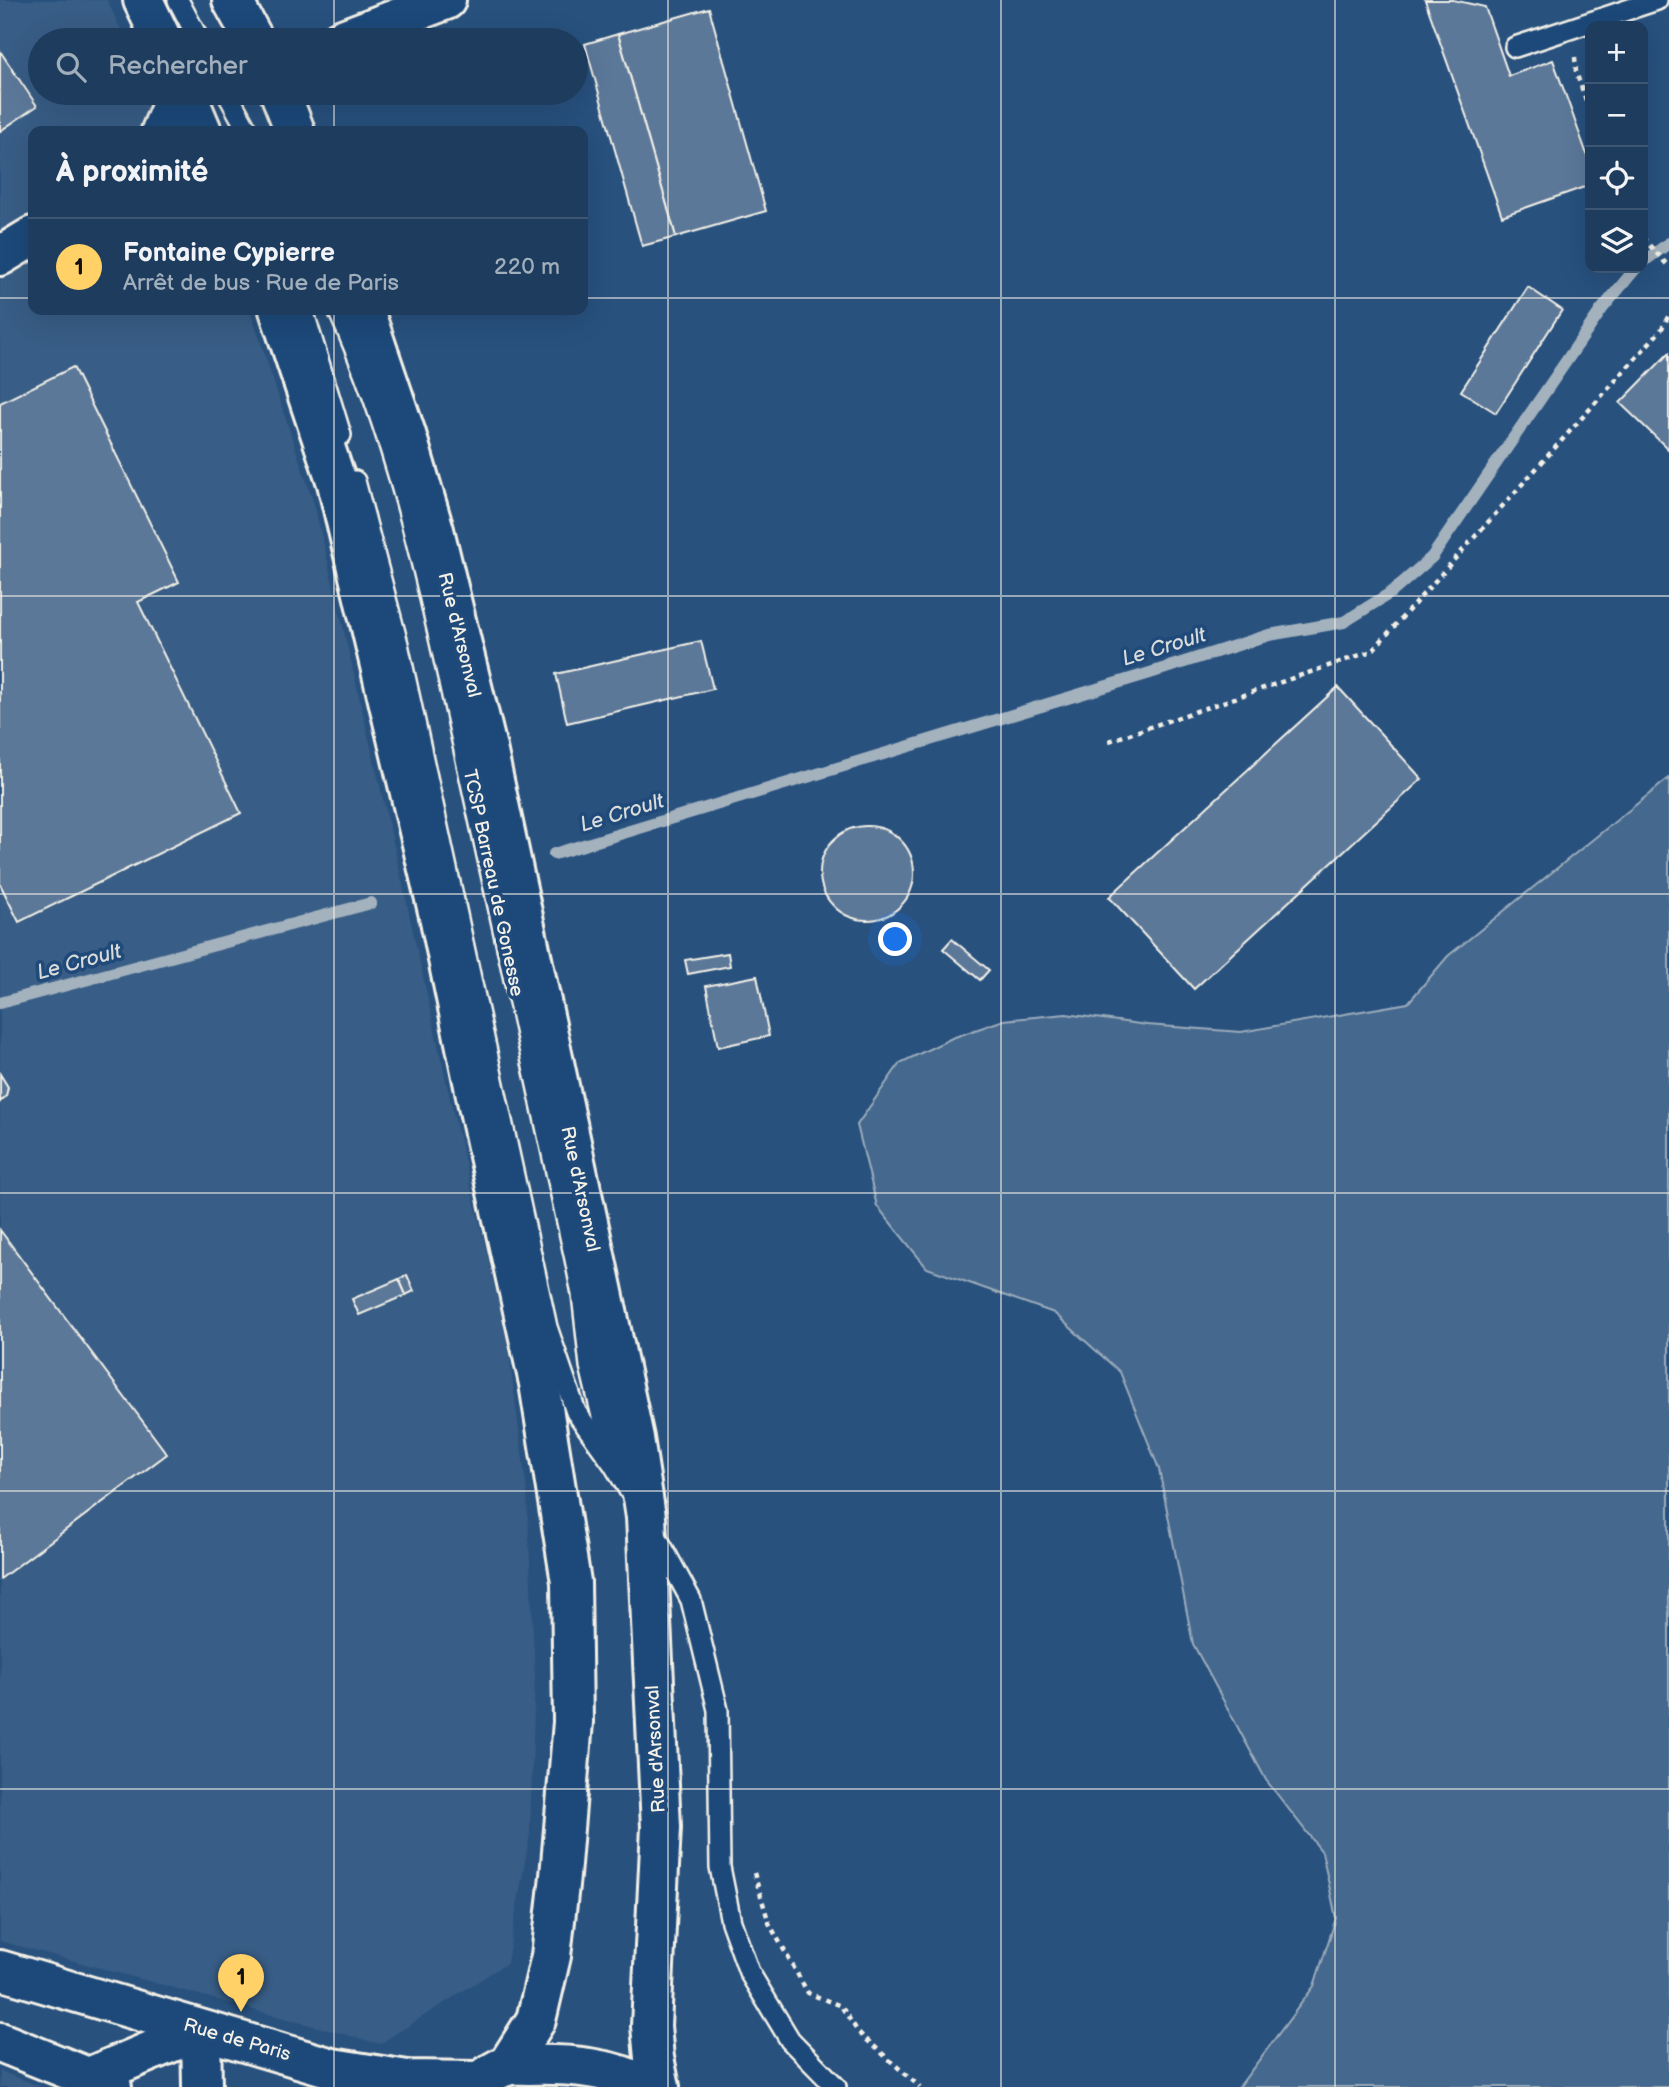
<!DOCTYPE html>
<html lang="fr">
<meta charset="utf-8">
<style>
:root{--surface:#1e3d5e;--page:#2b4867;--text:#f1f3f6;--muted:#a1aebc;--line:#3c5673;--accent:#ffd166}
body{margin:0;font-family:"Balsamiq Sans",sans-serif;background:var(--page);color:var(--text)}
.controls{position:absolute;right:21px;top:21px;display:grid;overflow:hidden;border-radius:14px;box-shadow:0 7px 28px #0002}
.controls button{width:63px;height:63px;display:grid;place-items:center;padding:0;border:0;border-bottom:2px solid var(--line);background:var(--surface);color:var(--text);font:35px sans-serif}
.you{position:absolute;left:896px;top:940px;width:24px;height:24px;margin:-18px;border:5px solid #fff;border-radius:50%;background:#1a73e8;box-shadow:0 0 0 10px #1a73e833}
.badge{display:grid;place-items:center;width:46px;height:46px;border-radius:50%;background:var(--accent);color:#111;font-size:23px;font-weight:700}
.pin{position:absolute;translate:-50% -58px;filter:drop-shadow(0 2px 4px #0008)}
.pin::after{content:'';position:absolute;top:37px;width:24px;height:21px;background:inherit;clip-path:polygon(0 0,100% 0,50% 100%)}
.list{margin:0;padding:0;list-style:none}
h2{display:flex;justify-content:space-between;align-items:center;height:91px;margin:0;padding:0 28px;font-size:30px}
h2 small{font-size:23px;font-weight:400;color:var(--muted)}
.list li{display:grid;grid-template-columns:46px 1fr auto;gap:21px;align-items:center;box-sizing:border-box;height:98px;padding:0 28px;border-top:2px solid var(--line)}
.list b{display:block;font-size:26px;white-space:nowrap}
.list p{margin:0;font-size:23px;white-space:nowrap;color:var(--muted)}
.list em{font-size:23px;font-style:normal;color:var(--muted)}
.icon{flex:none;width:38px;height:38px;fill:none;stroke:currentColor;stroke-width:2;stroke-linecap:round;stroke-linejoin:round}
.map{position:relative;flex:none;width:1669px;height:2087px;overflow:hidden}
.search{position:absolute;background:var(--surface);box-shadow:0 7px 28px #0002;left:28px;top:28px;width:560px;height:77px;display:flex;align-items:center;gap:18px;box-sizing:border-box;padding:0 24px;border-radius:38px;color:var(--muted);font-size:26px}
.panel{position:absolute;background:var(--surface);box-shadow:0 7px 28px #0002;left:28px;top:126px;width:560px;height:189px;border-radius:14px}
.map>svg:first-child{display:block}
</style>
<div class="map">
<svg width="1669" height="2087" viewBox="0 0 1669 2087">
<rect width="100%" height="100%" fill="#28517e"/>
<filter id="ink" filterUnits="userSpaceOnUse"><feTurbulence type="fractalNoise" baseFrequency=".0143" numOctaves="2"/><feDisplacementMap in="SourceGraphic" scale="14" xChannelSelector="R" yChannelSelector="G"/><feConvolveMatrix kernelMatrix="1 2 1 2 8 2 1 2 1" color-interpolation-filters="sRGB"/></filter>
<g filter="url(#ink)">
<g fill="#375d86">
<path d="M 0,0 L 107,0 L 126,40 L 40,40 L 40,93 L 151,93 L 169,131 L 33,131 L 33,310 L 250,310 L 315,507 L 398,863 L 451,1103 L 507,1338 L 527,1491 L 535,1677 L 530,1834 L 507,1963 L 380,2044 L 0,1941 Z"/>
<path d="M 0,2071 L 42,2087 L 0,2087 Z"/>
</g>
<path fill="#45688e" stroke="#9cacbb" stroke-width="2" d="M 1669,778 L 1669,2087 L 1239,2087 L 1314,1986 L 1336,1918 L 1322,1852 L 1266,1780 L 1193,1644 L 1159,1469 L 1120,1372 L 1054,1313 L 927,1268 L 877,1206 L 857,1125 L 900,1063 L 952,1038 L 1004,1020 L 1066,1014 L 1147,1025 L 1241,1032 L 1408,1003 L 1448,956 Z"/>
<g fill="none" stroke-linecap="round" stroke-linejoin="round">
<g stroke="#a4b2be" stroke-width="12">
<path d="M 1643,262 L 1669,243"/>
<path d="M 554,854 L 1150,673 L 1269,635 L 1344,622 L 1392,592 L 1432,557 L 1602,309 L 1636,268"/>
<path d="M 0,1003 L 371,903"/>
</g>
</g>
<g fill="#5b7899" stroke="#f4f1e8" stroke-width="2">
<path d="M 1425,0 L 1453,0 L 1485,7 L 1509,76 L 1553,60 L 1590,163 L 1590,185 L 1502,216 Z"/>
<path d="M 709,8 L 766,211 L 676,237 L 618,34 Z"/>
<path d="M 618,34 L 676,237 L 642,246 L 585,44 Z"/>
<path d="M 0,51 L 37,106 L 0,131 Z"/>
<path d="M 1528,287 L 1562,310 L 1496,413 L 1461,391 Z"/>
<path d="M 1669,353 L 1669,450 L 1620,403 Z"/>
<path d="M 73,367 L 179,582 L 138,602 L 241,813 L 19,922 L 0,884 L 0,403 Z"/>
<path d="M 701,641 L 713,689 L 567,723 L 556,674 Z"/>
<path d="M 1338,687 L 1422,779 L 1194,989 L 1109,897 Z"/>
<circle cx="867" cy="873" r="47"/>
<path d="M 952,939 L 989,970 L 980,980 L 943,949 Z"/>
<path d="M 728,953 L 730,966 L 688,974 L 685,960 Z"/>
<path d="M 757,976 L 769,1036 L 718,1047 L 706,986 Z"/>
<path d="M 0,1074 L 8,1087 L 6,1096 L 0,1102 Z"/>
<path d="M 0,1230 L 167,1454 L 0,1579 Z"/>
<path d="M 407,1275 L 414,1291 L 406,1295 L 399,1279 Z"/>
<path d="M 399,1279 L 406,1295 L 359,1315 L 352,1299 Z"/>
</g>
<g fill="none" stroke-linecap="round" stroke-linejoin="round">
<g stroke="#f4f1e8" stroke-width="24">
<g id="service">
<path d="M 178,0 L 199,40"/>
<path d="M 1515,47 L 1657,0"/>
<path d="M 227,93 L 248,131"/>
<path d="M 303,310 L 341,435"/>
<path d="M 338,310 C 400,445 430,597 462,741 C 500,914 536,1087 575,1259 L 582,1294 L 590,1366 L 611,1454"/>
<path d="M 355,481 L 398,644 L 547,1327 L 576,1412 L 614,1465 L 632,1495"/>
<path d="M 653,1530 L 691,1600 L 718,1710 L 720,1867 L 731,1922 L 749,1972 L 790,2040 L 836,2087"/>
</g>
</g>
<g stroke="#f4f1e8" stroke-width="44">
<g id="minor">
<path d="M 340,40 L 446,0"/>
<path d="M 161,131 L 177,93"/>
<path d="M 0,256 L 33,236"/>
<path d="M 87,2087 L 89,2077 L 201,2030 L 202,2087"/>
</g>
</g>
<g stroke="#f4f1e8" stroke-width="44">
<g id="tertiary">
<path d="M 0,1970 L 332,2068 L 407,2080 L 480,2081"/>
<path d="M 0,2042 L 112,2087"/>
</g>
</g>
<g stroke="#f4f1e8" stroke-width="44">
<g id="secondary">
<path d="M 143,0 L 162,40"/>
<path d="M 232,0 L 254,40"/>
<path d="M 186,93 L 202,131"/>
<path d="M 280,93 L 295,131"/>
<path d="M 279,310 L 337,483 L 440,920 L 479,1110 L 539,1383 L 571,1582 L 573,1722 L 560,1876 L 551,1956 L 536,2020 L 507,2066"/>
<path d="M 364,310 L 406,434 L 434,530 L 487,748 L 634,1438 L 646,1517 L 661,1827 L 651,2026 L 654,2058 L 660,2087"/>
<path d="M 475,2087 C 482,2079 496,2069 506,2066 C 512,2064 521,2065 528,2065 C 569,2064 612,2067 649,2087"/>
</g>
</g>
<g stroke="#f4f1e8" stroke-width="4.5" stroke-dasharray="5 5" stroke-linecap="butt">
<path d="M 1575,57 L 1576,72 L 1590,112"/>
<path d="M 1643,238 L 1669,267"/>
<path d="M 1109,741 L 1372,651 L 1661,330 L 1669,315"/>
<path d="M 754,1873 L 769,1923 L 808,1993 L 841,2006 L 858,2032 L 920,2087"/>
</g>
<use href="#service" stroke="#1f4a7a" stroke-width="19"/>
<use href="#minor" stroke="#1f4a7a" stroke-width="38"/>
<use href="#tertiary" stroke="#1f4a7a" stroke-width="38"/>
<use href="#secondary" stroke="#1f4a7a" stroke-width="38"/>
</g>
</g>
<path fill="none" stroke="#f4f1e8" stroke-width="2" stroke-opacity="0.55" d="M 334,0 L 334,40M 668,0 L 668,2087M 1001,0 L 1001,2087M 1335,0 L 1335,2087M 334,93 L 334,131M 0,298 L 33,298M 583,298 L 1669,298M 334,310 L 334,2087M 0,596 L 1669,596M 0,894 L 1669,894M 0,1193 L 1669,1193M 0,1491 L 1669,1491M 0,1789 L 1669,1789"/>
<g text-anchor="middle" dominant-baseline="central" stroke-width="7" stroke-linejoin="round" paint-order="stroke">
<g font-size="19" fill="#f4f1e8" stroke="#1f4a7a">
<text transform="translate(459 635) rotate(76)">Rue d'Arsonval</text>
<text transform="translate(493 883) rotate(78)">TCSP Barreau de Gonesse</text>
<text transform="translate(580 1189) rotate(78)">Rue d'Arsonval</text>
<text transform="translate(656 1749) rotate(-93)">Rue d'Arsonval</text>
<text transform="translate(237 2040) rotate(16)">Rue de Paris</text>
</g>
<g font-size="21" font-style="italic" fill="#d9dcda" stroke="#1f4a7a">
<text transform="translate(1164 647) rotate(-17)">Le Croult</text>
<text transform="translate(622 813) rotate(-17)">Le Croult</text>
<text transform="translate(79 962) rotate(-15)">Le Croult</text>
</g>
</g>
</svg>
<div class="controls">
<button>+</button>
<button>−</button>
<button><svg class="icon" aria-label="locate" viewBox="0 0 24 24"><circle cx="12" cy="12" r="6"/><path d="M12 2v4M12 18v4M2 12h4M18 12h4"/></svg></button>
<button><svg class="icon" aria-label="layers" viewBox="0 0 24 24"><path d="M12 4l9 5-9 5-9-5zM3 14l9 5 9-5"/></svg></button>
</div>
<div class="you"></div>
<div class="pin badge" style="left:241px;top:2012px">1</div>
<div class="search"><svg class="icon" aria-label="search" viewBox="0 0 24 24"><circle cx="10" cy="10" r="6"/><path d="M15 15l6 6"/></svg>Rechercher</div>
<section class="panel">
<h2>À proximité<small></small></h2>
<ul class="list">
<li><span class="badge">1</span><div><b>Fontaine Cypierre</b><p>Arrêt de bus · Rue de Paris</p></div><em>220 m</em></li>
</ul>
</section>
</div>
